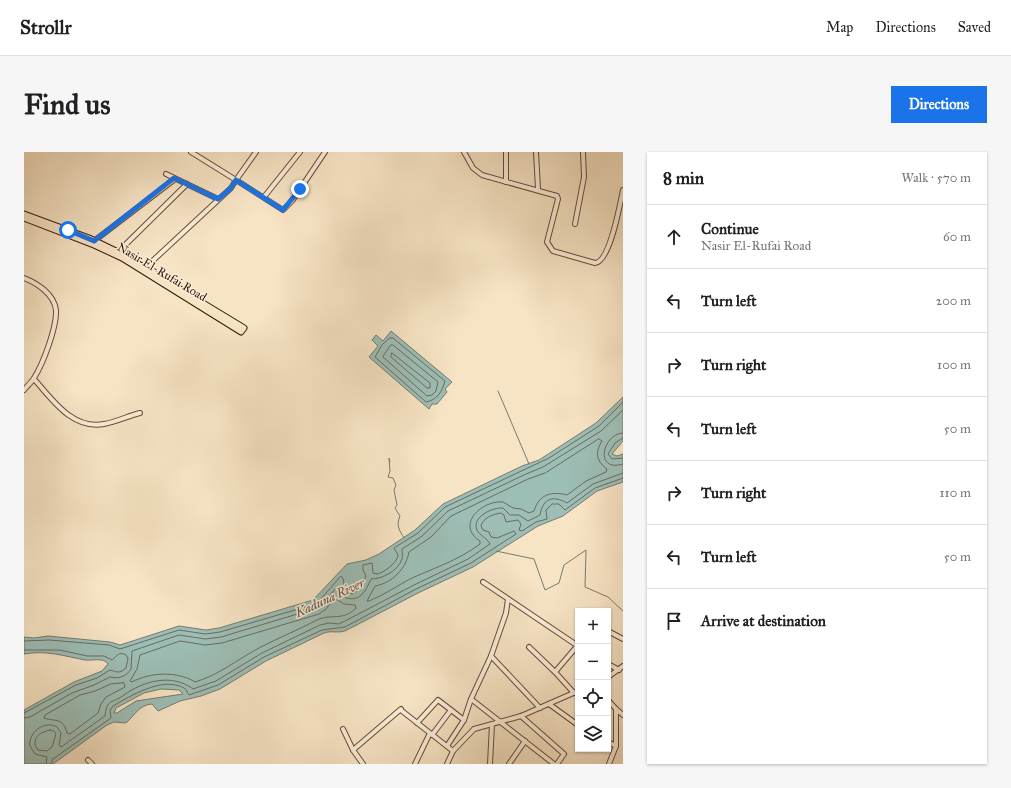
<!DOCTYPE html>
<meta charset="utf-8">
<style>
:root{--surface:#fff;--page:#f6f6f6;--text:#202124;--muted:#757577;--line:#e0e0e0;--accent:#1a73e8}
body{margin:0;font-family:"IM FELL Great Primer",serif;background:var(--page);color:var(--text)}
.controls{position:absolute;right:12px;bottom:12px;display:grid;overflow:hidden;border-radius:0px;box-shadow:0 1px 3px #0004}
.controls button{width:36px;height:36px;display:grid;place-items:center;padding:0;border:0;border-bottom:1px solid var(--line);background:var(--surface);color:var(--text);font:20px sans-serif}
.stop{position:absolute;width:12px;height:12px;margin:-9px;border:3px solid #1a73e8;border-radius:50%;background:#fff}
.stop.end{background:#1a73e8;border-color:#fff;box-shadow:0 1px 4px #0008}
.list{margin:0;padding:0;list-style:none}
h2{display:flex;justify-content:space-between;align-items:center;height:52px;margin:0;padding:0 16px;font-size:17px}
h2 small{font-size:13px;font-weight:400;color:var(--muted)}
.list li{display:grid;grid-template-columns:26px 1fr auto;gap:12px;align-items:center;box-sizing:border-box;height:64px;padding:0 16px;border-top:1px solid var(--line)}
.list b{display:block;font-size:15px;white-space:nowrap}
.list p{margin:0;font-size:13px;white-space:nowrap;color:var(--muted)}
.list em{font-size:13px;font-style:normal;color:var(--muted)}
.icon{flex:none;width:22px;height:22px;fill:none;stroke:currentColor;stroke-width:2;stroke-linecap:round;stroke-linejoin:round}
.map{position:relative;flex:none;width:599px;height:612px;overflow:hidden;border-radius:0px}
header{display:flex;align-items:center;gap:24px;box-sizing:border-box;height:56px;padding:0 20px;background:var(--surface);border-bottom:1px solid var(--line)}
header strong{font-size:19px}
nav{display:flex;gap:22px;margin-inline-start:auto;font-size:14px}
.intro{display:flex;align-items:center;justify-content:space-between;box-sizing:border-box;height:96px;padding:0 24px}
h1{margin:0;font-size:28px}
.button{padding:10px 18px;border-radius:0px;background:var(--accent);color:#fff;font-size:14px;font-weight:700}
main{display:flex;gap:24px;padding:0 24px}
aside{flex:1;background:var(--surface);border-radius:0px;box-shadow:0 1px 3px #0004}
.map>svg:first-child{display:block}
</style>
<header>
<strong>Strollr</strong>
<nav><a>Map</a><a>Directions</a><a>Saved</a></nav>
</header>
<div class="intro"><h1>Find us</h1><a class="button">Directions</a></div>
<main>
<div class="map">
<svg width="599" height="612" viewBox="0 0 599 612">
<rect width="100%" height="100%" fill="#f7e4c5"/>
<filter id="stains"><feTurbulence type="fractalNoise" baseFrequency=".005" numOctaves="4"/><feColorMatrix values="0 0 0 0 .2 0 0 0 0 .09 0 0 0 0 .02 0 0 0 .5 -.17"/></filter>
<radialGradient id="worn" r=".72"><stop offset=".6" stop-color="#630" stop-opacity="0"/><stop offset="1" stop-color="#630" stop-opacity=".3"/></radialGradient>
<g fill="#9dbeb6" stroke="#757c6f" fill-rule="evenodd">
<path d="M 367,179 L 428,230 L 421,237 L 423,240 L 413,252 L 408,252 L 405,257 L 345,205 L 354,194 L 348,188 L 352,183 L 359,189 Z"/>
<path d="M 599,245 L 599,289 L 588,302 L 593,304 L 599,302 L 599,330 L 573,339 L 539,364 L 514,374 L 449,415 L 394,441 L 323,478 C 315,482 308,478 300,481 L 242,509 L 196,537 L 177,544 L 156,549 L 134,559 L 128,552 C 115,553 111,563 102,571 L 90,570 L 83,573 L 29,612 L 0,612 L 0,558 L 50,530 L 78,519 L 84,512 C 80,505 68,509 61,508 C 40,504 22,498 0,502 L 0,485 L 10,486 L 24,484 L 86,490 L 96,493 L 155,474 L 182,478 L 195,476 L 289,448 L 323,412 L 342,408 L 355,402 L 391,378 L 419,352 L 498,314 L 515,308 L 572,271 ZM 137,537 L 155,538 L 159,542 L 112,549 L 93,561 L 90,561 L 92,556 L 120,541 Z"/>
</g>
<g fill="none" stroke-linecap="round" stroke-linejoin="round">
<g stroke="#6a6c5e" stroke-width="1">
<path d="M 366,186 L 369,186 L 421,229 C 418,240 413,248 402,250 L 351,205 L 358,193 Z"/>
<path d="M 367,193 L 369,193 L 414,230 L 412,239 L 408,243 L 403,244 L 359,205 Z"/>
<path d="M 368,201 L 406,231 L 406,236 L 403,236 L 367,205 Z"/>
<path d="M 599,281 C 578,282 570,321 599,312"/>
<path d="M 599,286 L 591,291 L 584,302 L 588,307 L 599,306"/>
<path d="M 575,287 L 578,289 C 571,300 572,309 583,317 L 582,320 L 562,329 L 543,343 C 528,339 515,342 510,359 L 505,361 L 497,357 L 489,356 L 479,350 C 458,348 431,373 456,389 L 456,392 C 435,408 410,416 386,427 C 373,434 360,443 345,449 L 343,449 L 351,434 C 368,431 382,417 385,400 L 407,385 L 427,364 L 504,327 L 521,321 Z"/>
<path d="M 311,446 L 320,452 L 331,453 L 332,456 C 318,470 307,461 293,468 C 274,478 254,486 235,496 C 214,507 195,523 171,530 C 153,519 127,520 108,530 L 106,529 L 113,517 L 116,503 L 156,489 L 181,493 L 198,491 L 295,462 L 302,457 Z"/>
<path d="M 0,489 L 25,488 L 85,493 L 96,497 L 155,478 L 181,482 L 196,480 L 288,453 L 295,449 L 317,424 L 319,426 L 321,439 L 328,442 L 336,437 L 342,424 L 339,418 L 339,413 L 348,411 L 349,421 L 353,422 C 359,421 372,412 374,404 C 374,401 371,399 370,396 L 394,381 L 421,355 L 525,306 L 575,274 L 599,250"/>
<path d="M 0,498 L 36,498 L 63,504 L 80,504 L 88,508 C 93,504 95,499 102,503 L 104,507 L 102,516 C 95,522 93,520 86,518 L 73,526 L 52,533 L 0,561"/>
<path d="M 100,531 L 101,535 L 82,545 L 77,552 L 74,561 L 46,582 L 43,581 C 39,565 32,570 20,566 L 21,563 L 56,543 L 71,539 L 87,532 Z"/>
<path d="M 0,566 L 6,565 L 48,541 L 70,533 L 86,525 C 94,527 102,525 107,517 L 108,499 L 155,483 L 181,487 L 197,485 L 290,457 L 298,452 L 312,436 L 322,446 C 337,450 342,438 347,427 C 358,427 374,419 378,407 C 379,403 378,400 378,397 L 397,385 L 424,359 L 502,322 L 519,315 L 577,279 L 599,258"/>
<path d="M 26,578 L 30,579 L 32,582 L 28,595 L 23,599 L 14,598 L 11,593 C 10,583 18,580 26,578 Z"/>
<path d="M 22,612 L 23,605 L 11,602 L 6,594 C 4,580 21,568 33,575 L 37,581 L 35,593 L 37,595 L 81,564 C 83,546 88,552 100,543 C 119,529 148,521 169,537 L 192,529 L 238,501 L 296,473 L 305,471 L 315,472 L 319,470 L 390,433 L 444,407 L 466,392 C 463,386 455,383 453,378 C 447,365 469,355 479,356 L 486,363 L 495,363 L 504,369 L 516,363 C 519,346 529,343 543,351 L 569,332 L 599,321"/>
<path d="M 27,612 L 29,607 L 87,566 L 86,558 L 89,554 C 106,544 139,524 160,536 C 163,537 163,541 165,543 L 194,533 L 240,505 L 298,478 L 321,475 L 392,437 L 447,411 L 492,382 L 490,379 L 473,386 L 467,385 L 465,380 L 459,378 L 457,374 C 459,366 469,362 477,361 L 480,363 L 482,370 L 494,368 L 497,372 L 495,378 L 498,379 L 512,370 L 523,367 L 522,358 L 528,352 L 535,352 L 541,358 L 571,336 L 599,326"/>
</g>
<g stroke="#757c6f" stroke-width="1">
<path d="M 474,239 L 505,312"/>
<path d="M 366,310 L 365,306 L 366,319 L 364,325 L 369,326 L 372,333 L 370,338 L 373,353 L 371,356 L 376,364 C 372,373 375,378 380,386"/>
<path d="M 472,399 L 510,407 L 521,438 L 535,431 L 540,413 L 562,398 L 561,435 L 584,445 L 599,459"/>
</g>
<g stroke="#684c35" stroke-width="6">
<g id="minor">
<path d="M 167,0 L 212,28 L 232,0"/>
<path d="M 440,0 L 449,16 L 458,23 L 533,44 L 534,47 L 523,90 L 529,99 L 571,111 C 586,110 596,52 599,38"/>
<path d="M 482,0 L 482,30"/>
<path d="M 512,0 L 514,37"/>
<path d="M 142,22 L 194,47"/>
<path d="M 240,45 L 276,0"/>
<path d="M 551,72 L 560,25 L 559,0"/>
<path d="M 70,89 L 151,27"/>
<path d="M 94,100 L 163,32"/>
<path d="M 122,115 L 207,36 L 212,28 L 259,58 L 268,49 L 301,0"/>
<path d="M 0,126 C 13,131 30,142 32,158 C 33,175 19,212 10,226 C 8,230 3,234 0,238"/>
<path d="M 10,227 C 28,247 48,278 80,272 C 92,270 104,264 116,261"/>
<path d="M 459,430 L 554,494"/>
<path d="M 584,479 L 599,487"/>
<path d="M 505,495 L 531,520"/>
<path d="M 467,504 L 516,556"/>
<path d="M 584,512 L 595,518"/>
<path d="M 584,525 L 599,514"/>
<path d="M 550,541 L 531,520 L 554,493"/>
<path d="M 447,547 L 530,612"/>
<path d="M 584,548 L 592,557 L 592,594 L 585,612"/>
<path d="M 525,552 L 554,573"/>
<path d="M 592,557 L 599,563"/>
<path d="M 378,559 L 429,599"/>
<path d="M 497,564 L 540,602 L 533,612"/>
<path d="M 393,571 L 414,548 L 440,568"/>
<path d="M 319,577 L 329,598 L 339,612"/>
<path d="M 408,583 L 427,558"/>
<path d="M 584,590 L 592,594"/>
<path d="M 423,594 L 440,568 L 447,547 L 467,504 L 482,461 L 484,447"/>
<path d="M 329,598 L 377,557"/>
<path d="M 64,608 L 68,612"/>
<path d="M 391,612 L 405,583"/>
<path d="M 423,612 L 429,599 L 450,577 L 497,564 L 554,539"/>
<path d="M 466,612 L 468,572"/>
<path d="M 485,612 L 501,589"/>
</g>
</g>
<g stroke="#381905" stroke-width="7">
<path id="major" d="M 0,62 L 65,86 L 98,102 L 220,176 L 217,180 L 98,106 L 70,93 L 0,66"/>
</g>
<use href="#minor" stroke="#faedd9" stroke-width="4"/>
<use href="#major" stroke="#f7e4c5" stroke-width="5"/>
</g>
<g fill="none" stroke-linecap="round" stroke-linejoin="round">
<path stroke="#1a73e8" stroke-width="5" d="M 44,78 L 70,89 L 150,26 L 194,47 L 207,36 L 212,28 L 259,58 L 276,37"/>
</g>
<g text-anchor="middle" dominant-baseline="central" stroke-width="3" stroke-linejoin="round" paint-order="stroke">
<g font-size="12" fill="#381905" stroke="#faedd9">
<text transform="translate(138 120) rotate(31)">Nasir El-Rufai Road</text>
</g>
<g font-size="13" font-style="italic" fill="#5b5343" stroke="#faedd9">
<text transform="translate(306 446) rotate(-25)">Kaduna River</text>
</g>
</g>
<rect width="100%" height="100%" filter="url(#stains)"/>
<rect width="100%" height="100%" fill="url(#worn)"/>
</svg>
<div class="controls">
<button>+</button>
<button>−</button>
<button><svg class="icon" aria-label="locate" viewBox="0 0 24 24"><circle cx="12" cy="12" r="6"/><path d="M12 2v4M12 18v4M2 12h4M18 12h4"/></svg></button>
<button><svg class="icon" aria-label="layers" viewBox="0 0 24 24"><path d="M12 4l9 5-9 5-9-5zM3 14l9 5 9-5"/></svg></button>
</div>
<div class="stop" style="left:44px;top:78px"></div>
<div class="stop end" style="left:276px;top:37px"></div>
</div>
<aside>
<h2>8 min<small>Walk · 570 m</small></h2>
<ul class="list">
<li><svg class="icon" aria-label="ahead" viewBox="0 0 24 24"><path d="M12 20V5M6 11l6-6 6 6"/></svg><div><b>Continue</b><p>Nasir El-Rufai Road</p></div><em>60 m</em></li>
<li><svg class="icon" aria-label="left" viewBox="0 0 24 24"><path d="M17 20v-9H6M10 6l-5 5 5 5"/></svg><div><b>Turn left</b></div><em>200 m</em></li>
<li><svg class="icon" aria-label="right" viewBox="0 0 24 24"><path d="M7 20v-9h11M14 6l5 5-5 5"/></svg><div><b>Turn right</b></div><em>100 m</em></li>
<li><svg class="icon" aria-label="left" viewBox="0 0 24 24"><path d="M17 20v-9H6M10 6l-5 5 5 5"/></svg><div><b>Turn left</b></div><em>50 m</em></li>
<li><svg class="icon" aria-label="right" viewBox="0 0 24 24"><path d="M7 20v-9h11M14 6l5 5-5 5"/></svg><div><b>Turn right</b></div><em>110 m</em></li>
<li><svg class="icon" aria-label="left" viewBox="0 0 24 24"><path d="M17 20v-9H6M10 6l-5 5 5 5"/></svg><div><b>Turn left</b></div><em>50 m</em></li>
<li><svg class="icon" aria-label="arrive" viewBox="0 0 24 24"><path d="M6 21V4h12l-3 4 3 4H6"/></svg><div><b>Arrive at destination</b></div></li>
</ul>
</aside>
</main>
